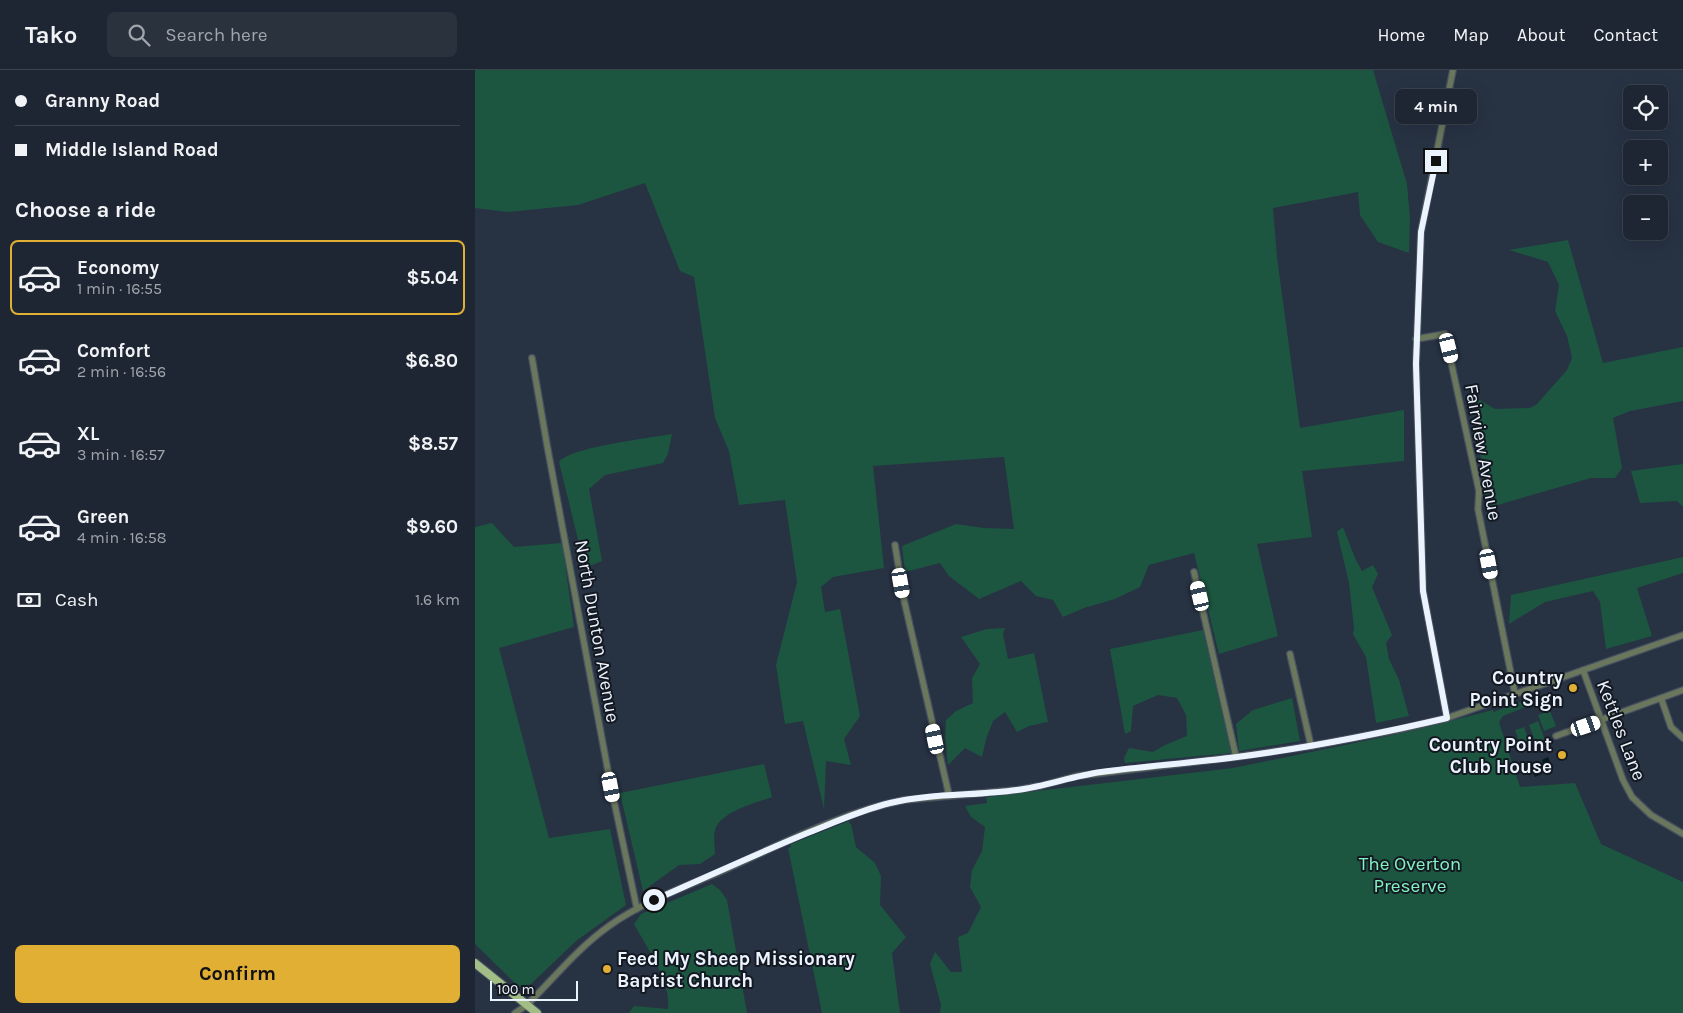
<!DOCTYPE html>
<meta charset="utf-8">
<style>
:root{--surface:#1d2632;--page:#2a323e;--text:#f1f3f6;--muted:#a0a5ac;--line:#3b434d;--accent:#e1af34}
body{margin:0;font-family:Karla,sans-serif;background:var(--page);color:var(--text);height:100vh;display:flex;flex-direction:column;font-size:19px;white-space:nowrap}
*{box-sizing:border-box;margin:0}
p{font-size:16px;color:var(--muted)}
.icon{flex:none;width:28px;height:28px;fill:none;stroke:currentColor;stroke-width:2;stroke-linecap:round;stroke-linejoin:round}
.map{position:relative;flex:1;overflow:hidden}
.drawer{display:flex;flex-direction:column;background:var(--surface);width:475px}
.drawer>*{flex:none}
.hud{display:grid;align-content:center;height:110px;padding:0 15px;background:var(--surface)}
.fabs{position:absolute;left:1148px;top:15px;display:grid;gap:10px}
.fabs a{display:grid;place-items:center;width:45px;height:45px;border-radius:8px;background:var(--surface);box-shadow:0 5px 20px #0002,0 0 0 1px var(--line);font-size:25px}
.scale{position:absolute;left:15px;bottom:12px;width:88px;box-sizing:border-box;padding-left:5px;border:2px solid #ebf3fe;border-top:0;font-size:14px;line-height:18px;white-space:nowrap;color:#ebf3fe;-webkit-text-stroke:4px #141921;paint-order:stroke}
.end{position:absolute;width:22px;height:22px;margin:-11px;border:6px solid #ebf3fe;background:#111;box-shadow:0 0 0 2px #111}
.from{border-radius:50%}
.bubble{position:absolute;height:35px;border-radius:8px;background:var(--surface);box-shadow:0 5px 20px #0002,0 0 0 1px var(--line);font-size:16px;font-weight:700;line-height:35px;text-align:center}
.car{position:absolute;width:15px;height:30px;margin:-15px -8px;border-radius:6px;box-shadow:0 0 4px 1px #0007;background:linear-gradient(#fff 24%,#345 0 40%,#fff 0 76%,#345 0 86%,#fff 0)}
.hud b{display:flex;align-items:center;gap:18px;height:48px;font-size:19px}
.hud b+b{border-top:1px solid var(--line)}
.hud i{width:12px;height:12px;background:var(--text)}
ul{padding:0;list-style:none}
li{display:flex;align-items:center;gap:15px;height:75px;margin:0 10px 8px;padding:0 5px;border:2px solid transparent;border-radius:8px}
li div{flex:1}
li b{display:block;font-size:19px}
li em{font-style:normal;font-weight:700}
li.selected{border-color:var(--accent)}
li>.icon{width:45px;height:45px;stroke-width:1.5}
h2{padding:0 15px;font-size:22px;line-height:60px}
.pay{display:flex;align-items:center;gap:12px;height:55px;padding:0 15px;font-size:19px}
.pay p{margin-inline-start:auto}
.button{display:flex;gap:10px;margin-top:auto;padding:10px 15px}
.button a{flex:1;height:58px;border-radius:8px;background:var(--accent);color:#111;font-size:20px;font-weight:700;line-height:58px;text-align:center}
header{display:flex;align-items:center;gap:30px;box-sizing:border-box;height:70px;padding:0 25px;background:var(--surface);border-bottom:1px solid var(--line)}
header strong{font-size:24px}
nav{display:flex;gap:28px;margin-inline-start:auto;font-size:18px}
.search{width:350px;height:45px;background:var(--page);display:flex;align-items:center;gap:12px;box-sizing:border-box;padding:0 18px;border-radius:8px;color:var(--muted);font-size:19px}
main{display:flex;flex:1;min-height:0}
.map>svg:first-child{display:block}
.green{fill:#1c5640}
.water{fill:#001e1f}
.lines{fill:none;stroke-linecap:round;stroke-linejoin:round}
.minor-casing{stroke:#465161;stroke-width:8}
.major-casing{stroke:#465161;stroke-width:10}
.minor{stroke:#6b775d;stroke-width:5.5}
.major{stroke:#a3bd86;stroke-width:8}
.route{stroke:#ebf3fe;stroke-width:6}
.poi-dot{fill:#e1af34;stroke:#141921;stroke-width:2}
.labels{text-anchor:middle;stroke-width:4;stroke-linejoin:round;paint-order:stroke}
.street-label{font-size:19px;fill:#ebf3fe;stroke:#141921}
.poi-label{font-size:19px;font-weight:bold;fill:#ebf3fe;stroke:#141921;text-anchor:end}
.park-label{font-size:19px;fill:#83f3c3;stroke:#141921}
</style>
<header>
<strong>Tako</strong>
<div class="search"><svg class="icon" aria-label="search" viewBox="0 0 24 24"><circle cx="10" cy="10" r="6"/><path d="M15 15l6 6"/></svg>Search here</div>
<nav><a>Home</a><a>Map</a><a>About</a><a>Contact</a></nav>
</header>
<main>
<section class="drawer">
<div class="hud">
<b><i class="from"></i>Granny Road</b>
<b><i></i>Middle Island Road</b>
</div>
<h2>Choose a ride</h2>
<ul>
<li class="selected"><svg class="icon" aria-label="car" viewBox="0 0 24 24"><path d="M5 17H2v-5l4-1 3-4h7l3 4 3 1v5h-3M9 17h6M6 11h13"/><circle cx="7" cy="17" r="2"/><circle cx="17" cy="17" r="2"/></svg><div><b>Economy</b><p>1 min · 16:55</p></div><em>$5.04</em></li>
<li><svg class="icon" aria-label="car" viewBox="0 0 24 24"><path d="M5 17H2v-5l4-1 3-4h7l3 4 3 1v5h-3M9 17h6M6 11h13"/><circle cx="7" cy="17" r="2"/><circle cx="17" cy="17" r="2"/></svg><div><b>Comfort</b><p>2 min · 16:56</p></div><em>$6.80</em></li>
<li><svg class="icon" aria-label="car" viewBox="0 0 24 24"><path d="M5 17H2v-5l4-1 3-4h7l3 4 3 1v5h-3M9 17h6M6 11h13"/><circle cx="7" cy="17" r="2"/><circle cx="17" cy="17" r="2"/></svg><div><b>XL</b><p>3 min · 16:57</p></div><em>$8.57</em></li>
<li><svg class="icon" aria-label="car" viewBox="0 0 24 24"><path d="M5 17H2v-5l4-1 3-4h7l3 4 3 1v5h-3M9 17h6M6 11h13"/><circle cx="7" cy="17" r="2"/><circle cx="17" cy="17" r="2"/></svg><div><b>Green</b><p>4 min · 16:58</p></div><em>$9.60</em></li>
</ul>
<div class="pay"><svg class="icon" aria-label="cash" viewBox="0 0 24 24"><path d="M3 7h18v10H3z"/><circle cx="12" cy="12" r="2"/></svg>Cash<p>1.6 km</p></div>
<div class="button"><a>Confirm</a></div>
</section>
<div class="map">
<svg width="1208" height="943" viewBox="0 0 1208 943">
<rect width="100%" height="100%" fill="#273243"/>
<g class="green">
<polygon points="0,0 898,0 932,114 935,148 934,183 903,172 885,145 883,122 798,138 802,187 825,358 929,340 929,391 827,401 837,467 782,474 803,566 744,584 719,483 674,495 665,517 640,529 609,538 588,547 578,530 561,526 546,511 504,529 474,506 465,493 430,502 427,476 481,454 509,458 539,459 529,387 398,396 409,498 358,507 346,517 350,542 365,539 385,646 369,669 376,695 351,691 349,739 328,651 310,654 301,595 322,512 310,430 264,435 254,381 240,348 219,207 205,201 170,113 103,135 33,142 0,138"/>
<polygon points="1093,170 1128,293 1208,277 1208,331 1155,341 1138,348 1147,398 1140,408 1116,408 1012,438 998,326 1020,339 1055,338 1061,335 1092,300 1097,288 1092,266 1080,241 1084,215 1073,192 1034,180"/>
<path d="M197,364L193,384L188,393L130,405L114,419L127,491L110,498L84,392C95,377 175,368 197,364Z"/>
<polygon points="1208,394 1208,437 1202,431 1165,433 1156,401"/>
<polygon points="17,453 39,477 87,473 99,557 24,578 74,768 135,759 151,835 101,871 56,914 44,917 0,874 0,457"/>
<polygon points="868,457 880,488 887,501 898,495 903,504 897,517 917,565 911,573 914,589 924,610 934,646 901,653 891,587 878,564 879,558 874,513 862,462"/>
<polygon points="1208,487 1208,503 1162,518 1177,566 1131,579 1125,532 1118,521 1070,532 1034,554 1036,525"/>
<polygon points="530,558 528,564 533,589 559,583 573,652 554,656 542,662 530,642 518,651 511,669 507,687 490,678 473,695 470,668 471,650 481,641 498,633 497,608 505,594 486,567 512,559"/>
<polygon points="728,560 756,683 650,693 649,688 654,678 678,682 690,675 712,666 711,645 702,628 683,625 658,636 656,661 650,664 635,579"/>
<polygon points="1075,627 1028,646 1024,652 1045,717 1100,713 1126,774 1208,812 1208,943 465,943 466,935 455,894 460,882 476,902 487,902 483,867 493,863 506,837 495,817 497,800 507,781 510,757 496,747 490,736 512,733 511,727 758,698 928,663 1018,640 1019,642 1041,633"/>
<polygon points="817,628 825,671 764,681 761,654 778,640"/>
<polygon points="1075,641 1081,656 1069,661 1063,645"/>
<polygon points="1063,651 1070,670 1061,674 1054,655"/>
<polygon points="1049,657 1056,676 1047,679 1040,660"/>
<path d="M289,694L297,727C281,733 246,741 240,760C238,767 240,776 240,784L225,794L204,795L168,821L145,723Z"/>
<polygon points="374,751 375,754 376,754 381,777 400,793 406,806 405,835 431,867 417,883 425,943 347,943 313,778 316,777 316,774"/>
<path d="M237,814L245,820L252,830L272,943H154L159,936L193,939C197,913 171,876 159,854L166,844Z"/>
</g>
<g class="water">
<polygon points="1073,687 1078,700 1071,703 1067,690"/>
<polygon points="1062,691 1067,704 1060,707 1055,694"/>
</g>
<g class="lines">
<defs>
<g id="minor">
<polyline points="941,269 970,264 1004,421 1003,439 1040,624"/>
<polyline points="57,288 72,375 136,717 162,839"/>
<polyline points="420,475 429,530 474,725"/>
<polyline points="719,502 761,687"/>
<polyline points="815,584 836,676"/>
<polyline points="1108,600 1148,710 1157,727 1176,745 1208,764"/>
<polyline points="1186,628 1196,657 1208,668"/>
<polyline points="972,648 948,521 941,294 946,162 978,0"/>
<polyline points="1081,666 1208,620"/>
<path d="M40,943L52,935C79,908 103,878 134,856C169,831 210,817 249,800C307,774 367,742 429,730L541,720L565,716L602,706L761,687L836,676L926,659L972,648L1208,565"/>
</g>
<polyline id="major" points="0,893 62,943"/>
</defs>
<use href="#minor" class="minor-casing"/>
<use href="#major" class="major-casing"/>
<use href="#minor" class="minor"/>
<use href="#major" class="major"/>
</g>
<g class="lines">
<path class="route" d="M179,830C229,808 279,785 330,764C358,753 386,740 415,733C456,723 500,726 542,720C571,716 598,706 626,702C671,696 717,693 762,687C832,678 903,664 972,648L948,521L941,294L946,162L961,91"/>
</g>
<g class="poi-dot">
<circle cx="1098" cy="618" r="5"/>
<circle cx="1087" cy="685" r="5"/>
<circle cx="132" cy="899" r="5"/>
</g>
<g class="labels">
<g class="street-label">
<text transform="translate(1009 382) rotate(80)" y="7">Fairview Avenue</text>
<text transform="translate(123 561) rotate(80)" y="7">North Dunton Avenue</text>
<text transform="translate(1147 660) rotate(69)" y="7">Kettles Lane</text>
</g>
<g class="poi-label">
<text x="1088" y="614">Country<tspan x="1088" dy="22">Point Sign</tspan></text>
<text x="1077" y="681">Country Point<tspan x="1077" dy="22">Club House</tspan></text>
<text x="142" y="895" text-anchor="start">Feed My Sheep Missionary<tspan x="142" dy="22">Baptist Church</tspan></text>
</g>
<g class="park-label">
<text x="935" y="800">The Overton<tspan x="935" dy="22">Preserve</tspan></text>
</g>
</g>
</svg>
<div class="fabs">
<a><svg class="icon" aria-label="locate" viewBox="0 0 24 24"><circle cx="12" cy="12" r="6"/><path d="M12 2v4M12 18v4M2 12h4M18 12h4"/></svg></a>
<a>+</a>
<a>−</a>
</div>
<div class="scale">100 m</div>
<i class="end from" style="left:179px;top:830px"></i>
<i class="end" style="left:961px;top:91px"></i>
<div class="bubble" style="left:920px;top:19px;width:82px">4 min</div>
<i class="car" style="left:974px;top:278px;rotate:166deg"></i>
<i class="car" style="left:1014px;top:494px;rotate:169deg"></i>
<i class="car" style="left:426px;top:513px;rotate:170deg"></i>
<i class="car" style="left:725px;top:526px;rotate:347deg"></i>
<i class="car" style="left:1111px;top:656px;rotate:71deg"></i>
<i class="car" style="left:460px;top:669px;rotate:348deg"></i>
<i class="car" style="left:136px;top:717px;rotate:169deg"></i>
</div>
</main>
